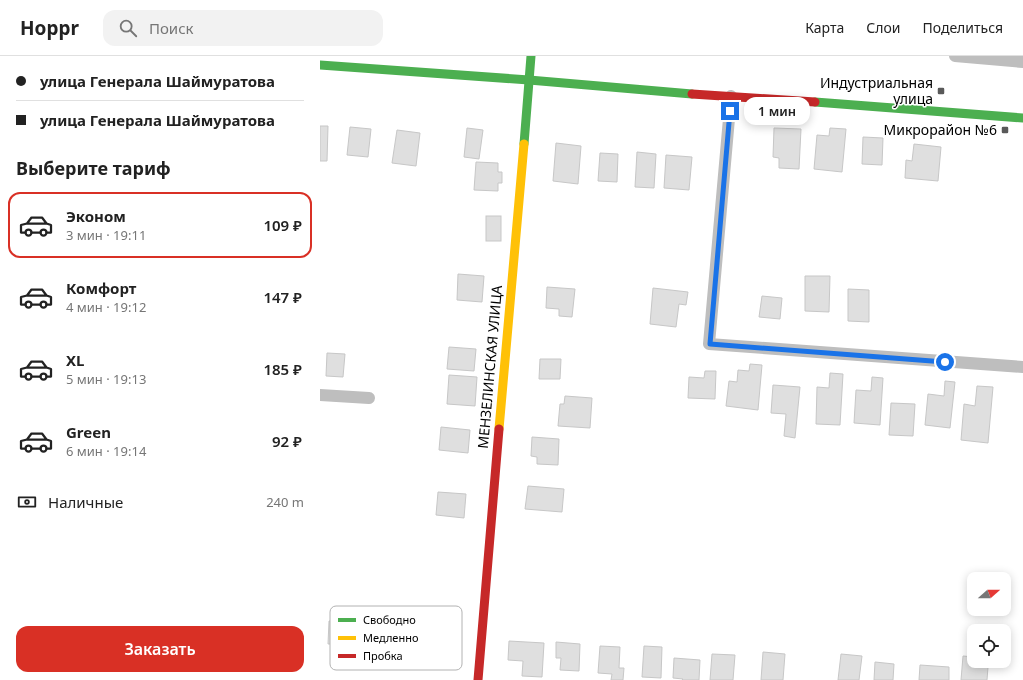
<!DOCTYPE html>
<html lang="ru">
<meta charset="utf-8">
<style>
:root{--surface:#fff;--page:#f2f2f2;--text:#222;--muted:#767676;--line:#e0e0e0;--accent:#d93025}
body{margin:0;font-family:"Noto Sans",sans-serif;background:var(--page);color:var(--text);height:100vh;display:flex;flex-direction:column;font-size:15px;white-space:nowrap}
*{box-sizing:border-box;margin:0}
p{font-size:13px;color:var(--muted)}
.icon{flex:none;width:22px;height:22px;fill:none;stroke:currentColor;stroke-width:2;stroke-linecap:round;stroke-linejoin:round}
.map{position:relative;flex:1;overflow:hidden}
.panel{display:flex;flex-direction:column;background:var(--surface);width:320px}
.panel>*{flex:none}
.banner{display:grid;align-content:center;height:88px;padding:0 16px;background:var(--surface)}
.needle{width:26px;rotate:69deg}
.buttons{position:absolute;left:647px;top:516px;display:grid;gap:8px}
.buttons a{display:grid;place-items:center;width:44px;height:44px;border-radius:8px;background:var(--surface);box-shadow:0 2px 10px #0003;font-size:20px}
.end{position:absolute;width:18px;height:18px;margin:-9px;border:5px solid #1a73e8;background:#fff;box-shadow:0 0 0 2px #fff}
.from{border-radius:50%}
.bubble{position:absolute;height:28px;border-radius:12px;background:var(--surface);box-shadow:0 2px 10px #0003;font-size:13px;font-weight:600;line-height:28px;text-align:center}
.banner b{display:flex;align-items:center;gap:14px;height:38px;font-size:15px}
.banner b+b{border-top:1px solid var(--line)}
.banner i{width:10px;height:10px;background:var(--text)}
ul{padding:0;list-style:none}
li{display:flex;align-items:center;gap:12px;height:66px;margin:0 8px 6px;padding:0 8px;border:2px solid transparent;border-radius:12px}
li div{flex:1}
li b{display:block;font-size:15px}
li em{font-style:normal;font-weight:600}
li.active{border-color:var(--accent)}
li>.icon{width:36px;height:36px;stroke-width:1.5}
h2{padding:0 16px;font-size:18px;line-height:48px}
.pay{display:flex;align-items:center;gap:10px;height:44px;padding:0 16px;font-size:15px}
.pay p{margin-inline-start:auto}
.primary-button{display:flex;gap:8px;margin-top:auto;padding:8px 16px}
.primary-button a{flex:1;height:46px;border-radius:12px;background:var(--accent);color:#fff;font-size:16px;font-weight:600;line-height:46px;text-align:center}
header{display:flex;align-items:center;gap:24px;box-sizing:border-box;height:56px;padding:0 20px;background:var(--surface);border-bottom:1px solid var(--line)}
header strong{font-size:19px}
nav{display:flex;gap:22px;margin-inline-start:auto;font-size:14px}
.search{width:280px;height:36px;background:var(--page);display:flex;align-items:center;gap:10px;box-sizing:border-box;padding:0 14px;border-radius:12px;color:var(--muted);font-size:15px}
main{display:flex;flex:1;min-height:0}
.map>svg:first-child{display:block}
.building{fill:#dfdfdf;stroke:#c7c7c7}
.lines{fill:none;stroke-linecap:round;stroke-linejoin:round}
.street{stroke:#bebebe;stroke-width:12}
.fast{stroke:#4caf50;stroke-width:9}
.slow{stroke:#ffc107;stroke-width:9}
.jam{stroke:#c62828;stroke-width:9}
.route{stroke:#1a73e8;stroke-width:5}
.poi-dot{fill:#595959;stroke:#fff;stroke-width:1.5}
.labels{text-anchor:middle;stroke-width:3;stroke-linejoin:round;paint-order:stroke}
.poi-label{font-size:14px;fill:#000;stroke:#fff;text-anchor:end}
.street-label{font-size:14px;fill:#000;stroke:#fff}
.key{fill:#fff;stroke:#b2b2b2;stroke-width:1}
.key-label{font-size:11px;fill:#000}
</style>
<header>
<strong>Hoppr</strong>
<div class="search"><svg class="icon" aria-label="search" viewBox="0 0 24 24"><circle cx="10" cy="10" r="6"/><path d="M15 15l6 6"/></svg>Поиск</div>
<nav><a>Карта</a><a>Слои</a><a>Поделиться</a></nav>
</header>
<main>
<section class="panel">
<div class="banner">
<b><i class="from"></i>улица Генерала Шаймуратова</b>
<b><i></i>улица Генерала Шаймуратова</b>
</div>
<h2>Выберите тариф</h2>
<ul>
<li class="active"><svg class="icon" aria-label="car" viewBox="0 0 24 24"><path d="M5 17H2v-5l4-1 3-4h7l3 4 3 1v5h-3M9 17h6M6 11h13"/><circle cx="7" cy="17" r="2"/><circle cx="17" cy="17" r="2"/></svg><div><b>Эконом</b><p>3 мин · 19:11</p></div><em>109 ₽</em></li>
<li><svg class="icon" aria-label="car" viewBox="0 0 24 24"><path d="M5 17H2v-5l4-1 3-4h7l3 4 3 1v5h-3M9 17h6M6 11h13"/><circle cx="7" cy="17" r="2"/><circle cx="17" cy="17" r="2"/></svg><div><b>Комфорт</b><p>4 мин · 19:12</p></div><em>147 ₽</em></li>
<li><svg class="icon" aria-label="car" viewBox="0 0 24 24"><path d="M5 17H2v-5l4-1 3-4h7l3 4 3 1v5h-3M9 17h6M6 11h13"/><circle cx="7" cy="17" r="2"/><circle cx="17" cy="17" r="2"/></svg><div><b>XL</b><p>5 мин · 19:13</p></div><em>185 ₽</em></li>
<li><svg class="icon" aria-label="car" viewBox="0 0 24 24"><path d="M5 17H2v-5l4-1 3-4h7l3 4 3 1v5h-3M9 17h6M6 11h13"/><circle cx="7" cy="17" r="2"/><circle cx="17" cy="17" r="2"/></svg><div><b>Green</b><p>6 мин · 19:14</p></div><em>92 ₽</em></li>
</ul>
<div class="pay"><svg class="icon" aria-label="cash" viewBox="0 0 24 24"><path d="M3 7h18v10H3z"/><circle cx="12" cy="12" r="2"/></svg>Наличные<p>240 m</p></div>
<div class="primary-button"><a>Заказать</a></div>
</section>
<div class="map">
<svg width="703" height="624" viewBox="0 0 703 624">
<rect width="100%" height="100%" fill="#fff"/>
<g class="building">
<polygon points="0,70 8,70 7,105 0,105"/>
<polygon points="30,71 51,73 48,101 27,99"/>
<polygon points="147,72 163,74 159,103 144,101"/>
<polygon points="454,72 481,73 479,113 459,112 459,102 453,101"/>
<polygon points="510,72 526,73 522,116 494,113 497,79 509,80"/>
<polygon points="77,74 100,77 96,110 72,107"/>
<polygon points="543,81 563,82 562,109 542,108"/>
<polygon points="236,87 261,90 258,128 233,125"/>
<polygon points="594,88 621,91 618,125 585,122 586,104 592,105"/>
<polygon points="317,96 336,98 334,132 315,131"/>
<polygon points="280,97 298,98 297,126 278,125"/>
<polygon points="346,99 372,101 369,134 344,132"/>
<polygon points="156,106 178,107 178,116 182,116 182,127 178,127 178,135 154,134"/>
<rect x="166" y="160" width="15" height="25"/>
<polygon points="138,218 164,220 162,246 137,244"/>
<polygon points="485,220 510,220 509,256 485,255"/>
<polygon points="227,231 255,233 252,261 239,260 239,253 226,252"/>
<polygon points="333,232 368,236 366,249 359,248 356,271 330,268"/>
<polygon points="528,233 549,234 549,266 528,265"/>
<polygon points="442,240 462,242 460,263 439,261"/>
<polygon points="129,291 156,293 154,315 127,313"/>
<polygon points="7,297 25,298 23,321 6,320"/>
<polygon points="220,303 241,303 240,323 219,323"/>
<polygon points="430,308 442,309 438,354 406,350 409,325 417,326 418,314 429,315"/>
<polygon points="385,315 396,315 395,343 368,342 369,321 384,322"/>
<polygon points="510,317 523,318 520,369 496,368 497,331 509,332"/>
<polygon points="129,319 157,321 155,350 127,348"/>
<polygon points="552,321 563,322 560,369 534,367 536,334 551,335"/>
<polygon points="625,325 635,326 630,372 605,369 608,338 624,340"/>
<polygon points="453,329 480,331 475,382 464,380 466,358 451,357"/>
<polygon points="657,330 673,331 668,387 641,384 644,348 655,350"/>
<polygon points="245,340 272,342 270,372 238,370 240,348 244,348"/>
<polygon points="571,347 595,348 593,380 569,379"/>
<polygon points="121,371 150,374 148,397 119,394"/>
<polygon points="212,381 239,383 238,409 217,408 217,401 211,400"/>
<polygon points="208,430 244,433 242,456 205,453"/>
<polygon points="118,436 146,438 144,462 116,459"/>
<polygon points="9,565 29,566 28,598 16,598 17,588 8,588"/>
<polygon points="189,585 224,587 222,621 202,620 203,605 188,604"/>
<polygon points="236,586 260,588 259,615 240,614 241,602 236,602"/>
<polygon points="280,590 300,591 299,612 304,612 303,624 291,624 292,618 278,617"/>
<polygon points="324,590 342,591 341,622 322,621"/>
<polygon points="443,596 465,598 463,624 441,624"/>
<polygon points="392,598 415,599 413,624 390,624"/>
<polygon points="521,598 542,600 539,624 518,624"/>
<polygon points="643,600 654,601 654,605 662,605 661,610 668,611 667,624 641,624"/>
<polygon points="354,602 380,604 379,624 362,624 363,623 353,622"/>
<polygon points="555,606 574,608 573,624 554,624"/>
<polygon points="600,609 629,611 629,624 599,624"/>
</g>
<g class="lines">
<g class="street">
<polyline points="635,0 703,6"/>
<polyline points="411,40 389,288 703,311"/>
<polyline points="0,339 49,342"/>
</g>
<g class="fast">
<polyline points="0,9 209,24 372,38"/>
<polyline points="495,46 703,62"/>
<polyline points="204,88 211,0"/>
</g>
<polyline class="slow" points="179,373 204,88"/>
<g class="jam">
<polyline points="372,38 495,46"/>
<polyline points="158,624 179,373"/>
</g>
</g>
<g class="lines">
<polyline class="route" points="410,55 390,288 625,306"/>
</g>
<g class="poi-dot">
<rect x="617" y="31" width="8" height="8" rx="2"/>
<rect x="681" y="70" width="8" height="8" rx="2"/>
</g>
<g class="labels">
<g class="poi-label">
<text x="613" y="32">Индустриальная<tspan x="613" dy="16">улица</tspan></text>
<text x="677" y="79">Микрорайон №6</text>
</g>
<g class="street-label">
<text transform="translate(170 311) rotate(-85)" y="5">МЕНЗЕЛИНСКАЯ УЛИЦА</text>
</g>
</g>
<rect x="10" y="550" width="132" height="64" rx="6" class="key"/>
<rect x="18" y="562" width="18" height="4" fill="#4caf50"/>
<rect x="18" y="580" width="18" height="4" fill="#ffc107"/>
<rect x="18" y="598" width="18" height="4" fill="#c62828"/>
<g class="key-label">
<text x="43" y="568">Свободно</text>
<text x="43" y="586">Медленно</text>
<text x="43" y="604">Пробка</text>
</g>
</svg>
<div class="buttons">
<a><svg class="needle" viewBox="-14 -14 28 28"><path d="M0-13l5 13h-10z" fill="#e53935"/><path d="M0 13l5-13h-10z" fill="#767676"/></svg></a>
<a><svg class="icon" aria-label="locate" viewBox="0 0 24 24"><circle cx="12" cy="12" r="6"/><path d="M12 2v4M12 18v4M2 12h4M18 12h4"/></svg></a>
</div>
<i class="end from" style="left:625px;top:306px"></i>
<i class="end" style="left:410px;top:55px"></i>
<div class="bubble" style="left:424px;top:41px;width:66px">1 мин</div>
</div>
</main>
